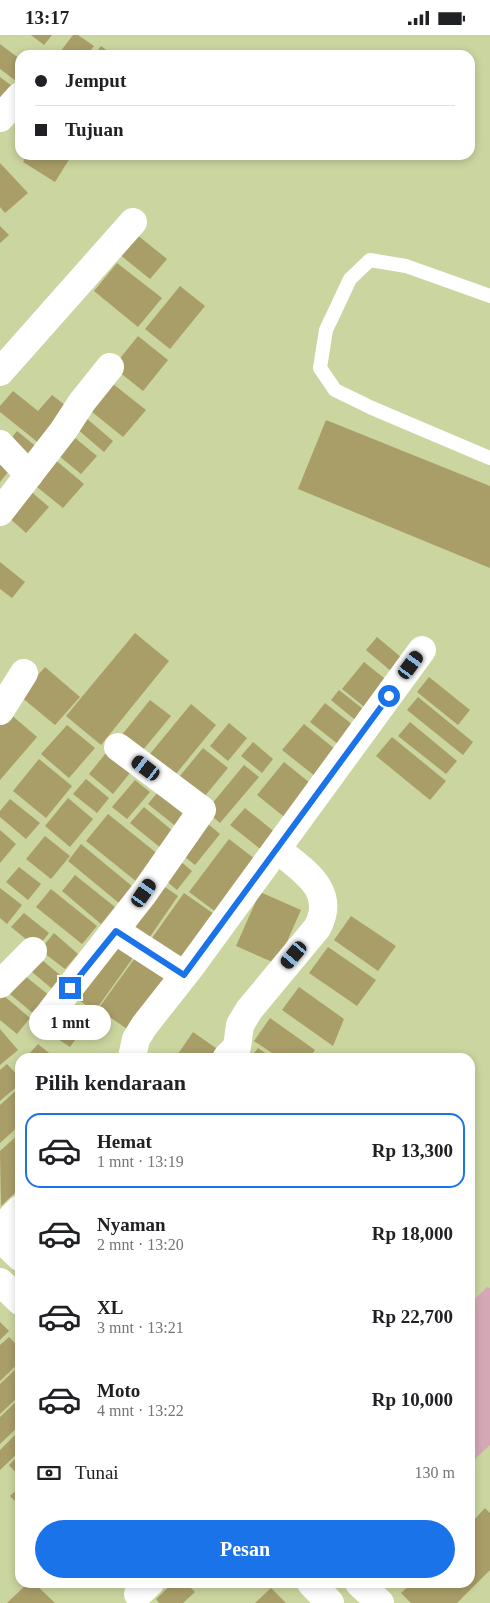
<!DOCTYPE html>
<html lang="id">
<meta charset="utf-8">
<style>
:root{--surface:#fff;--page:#f2f2f2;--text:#202124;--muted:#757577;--line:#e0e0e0;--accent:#1a73e8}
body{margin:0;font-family:"Times New Roman",serif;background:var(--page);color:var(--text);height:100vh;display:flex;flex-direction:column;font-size:19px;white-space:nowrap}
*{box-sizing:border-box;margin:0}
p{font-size:16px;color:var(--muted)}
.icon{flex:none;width:28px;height:28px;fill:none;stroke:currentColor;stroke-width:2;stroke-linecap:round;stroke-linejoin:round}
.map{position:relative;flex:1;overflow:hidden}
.details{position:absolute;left:15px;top:1018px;width:460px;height:535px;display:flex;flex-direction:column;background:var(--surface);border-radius:15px;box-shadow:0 2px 8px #0003}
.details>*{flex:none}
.hud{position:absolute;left:15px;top:15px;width:460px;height:110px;border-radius:15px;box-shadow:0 2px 8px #0003;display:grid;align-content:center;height:110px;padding:0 20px;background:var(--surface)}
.end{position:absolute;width:22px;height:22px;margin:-11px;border:6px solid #1a73e8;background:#fff;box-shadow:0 0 0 2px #fff}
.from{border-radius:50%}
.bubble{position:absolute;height:35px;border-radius:18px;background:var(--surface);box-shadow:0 2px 8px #0003;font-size:16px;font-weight:700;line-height:35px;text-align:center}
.car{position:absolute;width:15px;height:30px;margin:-15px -8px;border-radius:6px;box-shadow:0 0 4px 1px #0007;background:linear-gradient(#222 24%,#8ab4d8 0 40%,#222 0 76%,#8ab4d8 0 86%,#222 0)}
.hud b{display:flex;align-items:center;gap:18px;height:48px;font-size:19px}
.hud b+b{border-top:1px solid var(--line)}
.hud i{width:12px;height:12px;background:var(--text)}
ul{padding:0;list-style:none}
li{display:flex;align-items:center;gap:15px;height:75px;margin:0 10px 8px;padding:0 10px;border:2px solid transparent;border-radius:15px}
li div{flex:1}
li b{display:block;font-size:19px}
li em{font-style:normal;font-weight:700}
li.active{border-color:var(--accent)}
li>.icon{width:45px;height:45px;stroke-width:1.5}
h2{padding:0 20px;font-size:22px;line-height:60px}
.pay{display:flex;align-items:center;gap:12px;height:55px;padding:0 20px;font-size:19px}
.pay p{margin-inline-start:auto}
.button{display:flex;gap:10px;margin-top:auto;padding:10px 20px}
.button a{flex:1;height:58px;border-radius:30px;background:var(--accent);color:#fff;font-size:20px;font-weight:700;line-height:58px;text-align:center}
.status{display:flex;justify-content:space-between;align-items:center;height:35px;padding:0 25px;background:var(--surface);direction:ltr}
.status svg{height:14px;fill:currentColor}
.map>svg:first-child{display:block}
.green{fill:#d5a8b6}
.building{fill:#a99e68}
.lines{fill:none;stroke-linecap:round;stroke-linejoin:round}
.lane{stroke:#fff;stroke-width:14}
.street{stroke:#fff;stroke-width:28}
.secondary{stroke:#fff;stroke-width:28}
.route{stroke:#1a73e8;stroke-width:6}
</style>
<div class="status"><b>13:17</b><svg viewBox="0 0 49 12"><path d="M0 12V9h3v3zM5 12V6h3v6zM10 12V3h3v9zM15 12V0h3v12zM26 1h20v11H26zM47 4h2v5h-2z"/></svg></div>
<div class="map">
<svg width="490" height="1568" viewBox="0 0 490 1568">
<rect width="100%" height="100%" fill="#cad59f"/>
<polygon class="green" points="487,1252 490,1253 490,1410 473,1426 470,1422 470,1269"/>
<g class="building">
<polygon points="31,0 52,0 44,10"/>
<polygon points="73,0 78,0 94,11 87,20 64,20 60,17"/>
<polygon points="0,9 20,24 20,40 16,46 0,34"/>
<polygon points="101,11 113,20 94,20"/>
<polygon points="0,42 12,51 0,67"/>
<polygon points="27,120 72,120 55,147 23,127"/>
<polygon points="0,128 28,158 5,178 0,172"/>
<polygon points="0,191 9,200 0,208"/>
<polygon points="136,199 167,224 150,244 119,219"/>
<polygon points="117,228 162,263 138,292 94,256"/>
<polygon points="180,251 205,271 170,314 145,294"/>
<polygon points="138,301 168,325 143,356 113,332"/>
<polygon points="108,345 146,375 123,402 86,372"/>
<polygon points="13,356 38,376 52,360 70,374 40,409 0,377 0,371"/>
<polygon points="85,382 113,406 104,417 76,393"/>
<polygon points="326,385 490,451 490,533 298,454"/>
<polygon points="17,396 38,413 26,426 6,410"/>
<polygon points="69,398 97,421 81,439 53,416"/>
<polygon points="53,423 84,449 63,473 32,448"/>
<polygon points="0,428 9,436 0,447"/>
<polygon points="28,454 49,472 26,498 6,480"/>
<polygon points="0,527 25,547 12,563 0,554"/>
<polygon points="135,598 169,626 101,710 66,681"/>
<polygon points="377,602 402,623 392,637 366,615"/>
<polygon points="364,627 389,647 367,674 342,654"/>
<polygon points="45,632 80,662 55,690 20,661"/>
<polygon points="429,642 470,675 458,690 417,657"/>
<polygon points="339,655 368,678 359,688 331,665"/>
<polygon points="418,662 473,707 463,720 407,675"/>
<polygon points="150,665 171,681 133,727 113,711"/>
<polygon points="325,668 358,694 343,713 310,687"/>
<polygon points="191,669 216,690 162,756 136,736"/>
<polygon points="9,678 37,702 0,745 0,689"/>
<polygon points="410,687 457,726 446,739 398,701"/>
<polygon points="229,688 247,703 228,726 210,711"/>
<polygon points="304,689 341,719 320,745 282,715"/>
<polygon points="67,690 95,713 69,743 41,719"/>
<polygon points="392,702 446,746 430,765 376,721"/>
<polygon points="253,707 273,724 262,738 241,721"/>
<polygon points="203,713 228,733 190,779 165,759"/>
<polygon points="106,718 130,738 113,759 89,739"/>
<polygon points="39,724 72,751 46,783 13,756"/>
<polygon points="284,727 315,752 288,785 257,760"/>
<polygon points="244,730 259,742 220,788 206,776"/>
<polygon points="86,744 109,763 97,778 73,759"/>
<polygon points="135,745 150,757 127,784 112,772"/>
<polygon points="157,758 192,786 183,797 148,769"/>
<polygon points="68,763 93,784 70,812 45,791"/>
<polygon points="10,764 40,788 26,804 0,782 0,776"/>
<polygon points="144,772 180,802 167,818 130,788"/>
<polygon points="245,773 282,803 268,820 230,790"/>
<polygon points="108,779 159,820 137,847 86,806"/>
<polygon points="201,783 220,799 195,830 176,815"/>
<polygon points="0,795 16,809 0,828"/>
<polygon points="45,801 70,821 51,844 26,824"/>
<polygon points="229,804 259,827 220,880 189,857"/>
<polygon points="81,809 133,852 119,868 68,826"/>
<polygon points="173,820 192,836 177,855 158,839"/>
<polygon points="19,832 41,849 28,865 6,847"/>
<polygon points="75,840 115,872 101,889 62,856"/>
<polygon points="155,845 178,861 145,909 122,893"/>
<polygon points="0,853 22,870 7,889 0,883"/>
<polygon points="51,854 97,891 82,909 36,872"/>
<polygon points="260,857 301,875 277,929 236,911"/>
<polygon points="184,858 221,884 184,936 147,910"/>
<polygon points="24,878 49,898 37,913 11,892"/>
<polygon points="351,881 396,911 378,936 334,905"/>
<polygon points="54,898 78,919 65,934 40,915"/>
<polygon points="113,906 135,920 95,976 74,962"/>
<polygon points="328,912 376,945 357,971 309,938"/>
<polygon points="135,923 169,947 133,998 98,974"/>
<polygon points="42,925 66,945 56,957 32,937"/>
<polygon points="25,941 50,961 35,980 10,959"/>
<polygon points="299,952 344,984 333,1011 282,975"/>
<polygon points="3,960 30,983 17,999 0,985 0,964"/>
<polygon points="69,971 89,985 70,1012 49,998"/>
<polygon points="270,983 315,1015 310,1022 278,1022 254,1006"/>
<polygon points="0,994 18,1015 0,1030"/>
<polygon points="193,997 223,1018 220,1022 176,1022"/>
<polygon points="38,1009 54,1022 26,1022"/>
<polygon points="258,1013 271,1022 251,1022"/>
<polygon points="7,1029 20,1043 20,1049 0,1066 0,1035"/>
<polygon points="20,1052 20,1090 0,1108 0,1070"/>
<polygon points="20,1098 20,1153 1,1171 0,1116"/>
<polygon points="0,1287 9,1296 0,1305"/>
<polygon points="9,1302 20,1313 20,1327 0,1346 0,1310"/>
<polygon points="20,1330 20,1360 0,1379 0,1349"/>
<polygon points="20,1363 20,1390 0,1409 0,1382"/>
<polygon points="20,1395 20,1416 0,1435 0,1415"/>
<polygon points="20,1419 20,1442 9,1430"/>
<polygon points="20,1452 20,1471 10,1461"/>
<polygon points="485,1473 490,1478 490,1535 457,1568 411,1568 401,1558 412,1548 470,1548 470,1489"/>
<polygon points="28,1548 34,1548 55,1568 7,1568"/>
<polygon points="173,1548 186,1548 195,1557 183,1568 159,1568 156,1564"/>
<polygon points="271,1553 286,1568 255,1568"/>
</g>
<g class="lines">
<polyline class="lane" points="490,261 406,231 370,225 350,244 326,295 320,333 335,355 372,373 490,423"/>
<g class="street">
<polyline points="0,83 20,61"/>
<polyline points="0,337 133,187"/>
<polyline points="0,409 29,440"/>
<polyline points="0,477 63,396 82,367 110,332"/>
<polyline points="0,676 24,638"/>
<polyline points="116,896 184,940"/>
<polyline points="0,949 33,916"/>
<polyline points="47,982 144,858 202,775 118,712"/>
<polyline points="132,1022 136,1004 144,991 192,930 422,615"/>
<path d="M227,1022L237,1012L240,990L249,975L317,893C338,855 302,835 277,814"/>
<polyline points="0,1194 20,1174"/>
<polyline points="138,1559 150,1548"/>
</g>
<g class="secondary">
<polyline points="0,1203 20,1222"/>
<polyline points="0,1247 20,1266"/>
<polyline points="311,1548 330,1568"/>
<polyline points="359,1548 380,1568"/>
</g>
</g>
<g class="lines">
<polyline class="route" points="70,953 116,896 184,940 389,661"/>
</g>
</svg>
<i class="end from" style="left:389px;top:661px"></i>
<i class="end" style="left:70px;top:953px"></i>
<div class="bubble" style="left:29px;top:970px;width:82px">1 mnt</div>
<i class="car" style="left:411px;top:630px;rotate:36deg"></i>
<i class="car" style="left:146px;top:733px;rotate:307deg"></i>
<i class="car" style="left:144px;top:858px;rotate:35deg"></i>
<i class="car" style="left:294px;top:920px;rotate:220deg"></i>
<div class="hud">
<b><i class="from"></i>Jemput</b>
<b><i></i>Tujuan</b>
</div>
<section class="details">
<h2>Pilih kendaraan</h2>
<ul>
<li class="active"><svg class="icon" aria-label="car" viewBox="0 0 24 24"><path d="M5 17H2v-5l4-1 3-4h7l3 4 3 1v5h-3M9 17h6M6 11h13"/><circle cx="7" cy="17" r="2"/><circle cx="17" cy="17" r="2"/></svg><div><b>Hemat</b><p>1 mnt · 13:19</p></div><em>Rp 13,300</em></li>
<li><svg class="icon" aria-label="car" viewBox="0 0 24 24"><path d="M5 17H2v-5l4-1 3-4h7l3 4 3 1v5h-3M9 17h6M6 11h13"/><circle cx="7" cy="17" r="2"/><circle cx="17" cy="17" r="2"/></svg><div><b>Nyaman</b><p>2 mnt · 13:20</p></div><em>Rp 18,000</em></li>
<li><svg class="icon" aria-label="car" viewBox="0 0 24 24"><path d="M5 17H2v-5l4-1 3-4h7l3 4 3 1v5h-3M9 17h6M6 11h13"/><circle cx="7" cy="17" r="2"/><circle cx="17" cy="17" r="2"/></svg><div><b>XL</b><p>3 mnt · 13:21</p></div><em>Rp 22,700</em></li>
<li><svg class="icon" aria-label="car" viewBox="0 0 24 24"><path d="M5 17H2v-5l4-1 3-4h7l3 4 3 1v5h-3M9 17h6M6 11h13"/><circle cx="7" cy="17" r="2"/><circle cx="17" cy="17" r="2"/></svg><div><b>Moto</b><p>4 mnt · 13:22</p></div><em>Rp 10,000</em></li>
</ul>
<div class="pay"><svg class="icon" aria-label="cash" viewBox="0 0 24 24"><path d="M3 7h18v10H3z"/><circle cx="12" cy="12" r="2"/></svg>Tunai<p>130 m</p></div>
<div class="button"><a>Pesan</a></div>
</section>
</div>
